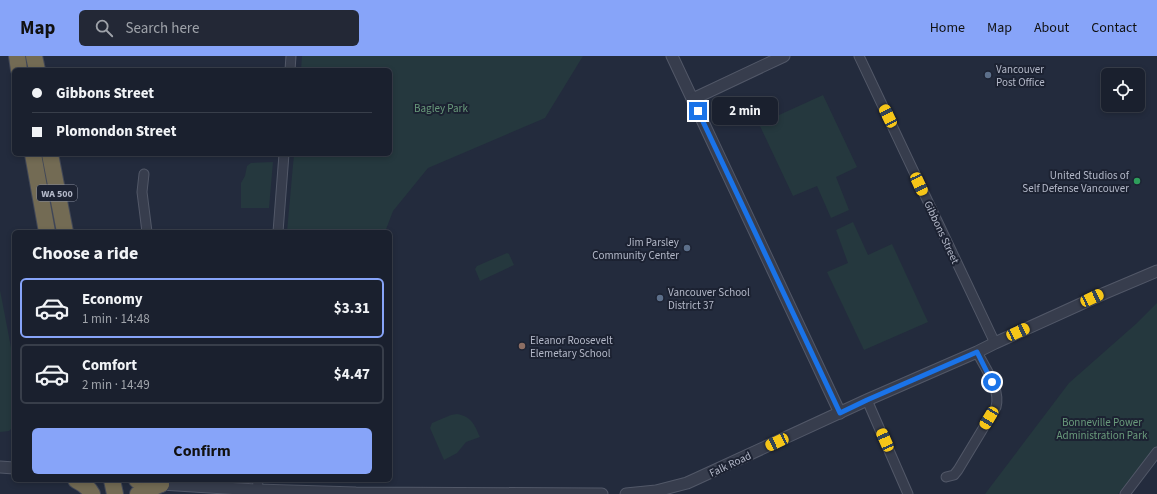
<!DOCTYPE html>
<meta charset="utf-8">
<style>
:root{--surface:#1a202e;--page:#232836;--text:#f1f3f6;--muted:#9fa3aa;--line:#383e4a;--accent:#87a4f9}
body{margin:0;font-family:"Source Sans 3",sans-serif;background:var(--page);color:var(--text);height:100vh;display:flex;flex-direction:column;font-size:15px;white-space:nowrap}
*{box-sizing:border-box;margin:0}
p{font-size:13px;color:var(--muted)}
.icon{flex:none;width:22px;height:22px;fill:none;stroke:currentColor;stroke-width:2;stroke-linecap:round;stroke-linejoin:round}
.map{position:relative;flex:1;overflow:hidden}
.drawer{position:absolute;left:12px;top:174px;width:380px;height:252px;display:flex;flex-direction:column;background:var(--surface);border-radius:6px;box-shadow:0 2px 6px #0003,0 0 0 1px var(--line)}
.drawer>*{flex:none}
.hud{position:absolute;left:12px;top:12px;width:380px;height:88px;border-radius:6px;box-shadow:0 2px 6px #0003,0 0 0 1px var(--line);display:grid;align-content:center;height:88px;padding:0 20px;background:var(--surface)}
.tools{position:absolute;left:1101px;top:12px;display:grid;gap:8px}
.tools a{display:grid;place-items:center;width:44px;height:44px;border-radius:6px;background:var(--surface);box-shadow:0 2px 6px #0003,0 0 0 1px var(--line);font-size:20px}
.end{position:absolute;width:18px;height:18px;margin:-9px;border:5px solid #1a73e8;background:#fff;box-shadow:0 0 0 2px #fff}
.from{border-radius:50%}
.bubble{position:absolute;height:28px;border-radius:6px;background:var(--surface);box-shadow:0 2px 6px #0003,0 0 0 1px var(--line);font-size:13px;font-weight:700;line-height:28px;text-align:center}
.car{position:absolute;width:12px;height:24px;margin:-12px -6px;border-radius:5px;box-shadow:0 0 3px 1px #0007;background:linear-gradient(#f5c518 24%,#345 0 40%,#f5c518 0 76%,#345 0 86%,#f5c518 0)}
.hud b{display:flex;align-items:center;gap:14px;height:38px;font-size:15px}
.hud b+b{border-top:1px solid var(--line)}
.hud i{width:10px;height:10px;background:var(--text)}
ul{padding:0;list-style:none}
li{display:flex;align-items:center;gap:12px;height:60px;margin:0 8px 6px;padding:0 12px;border:2px solid var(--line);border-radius:6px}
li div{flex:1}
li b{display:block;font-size:15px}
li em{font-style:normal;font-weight:700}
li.active{border-color:var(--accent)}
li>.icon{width:36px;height:36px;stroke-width:1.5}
h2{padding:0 20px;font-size:18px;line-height:48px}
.button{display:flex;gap:8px;margin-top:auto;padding:8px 20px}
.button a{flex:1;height:46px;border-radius:6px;background:var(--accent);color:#111;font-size:16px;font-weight:700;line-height:46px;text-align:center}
header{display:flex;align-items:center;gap:24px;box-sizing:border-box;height:56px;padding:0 20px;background:var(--accent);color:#111}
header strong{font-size:19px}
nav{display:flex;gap:22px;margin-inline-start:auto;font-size:14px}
.search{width:280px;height:36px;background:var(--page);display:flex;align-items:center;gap:10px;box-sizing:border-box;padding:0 14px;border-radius:6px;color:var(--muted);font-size:15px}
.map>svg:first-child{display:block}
.green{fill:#25383e}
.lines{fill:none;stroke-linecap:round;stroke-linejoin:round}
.minor-casing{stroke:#525868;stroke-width:11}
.tertiary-casing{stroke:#525868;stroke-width:13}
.motorway-casing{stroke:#424858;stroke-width:18}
.minor{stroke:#373d4d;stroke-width:9}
.tertiary{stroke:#373d4d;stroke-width:11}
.motorway{stroke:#736b54;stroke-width:16}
.route{stroke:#1a73e8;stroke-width:5}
.service-dot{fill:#5c6f8a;stroke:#1c2232;stroke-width:1.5}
.leisure-dot{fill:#2e9e5b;stroke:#1c2232;stroke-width:1.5}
.education-dot{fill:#8d6e63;stroke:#1c2232;stroke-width:1.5}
.labels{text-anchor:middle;stroke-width:4;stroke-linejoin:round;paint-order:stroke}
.shield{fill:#1c2232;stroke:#868b9b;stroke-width:1}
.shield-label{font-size:10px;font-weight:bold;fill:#b3b8c8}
.poi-label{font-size:11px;fill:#b3b8c8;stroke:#1c2232;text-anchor:start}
.park-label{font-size:11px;fill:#699a7b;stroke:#1c2232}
.street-label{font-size:11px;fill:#b3b8c8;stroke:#1c2232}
</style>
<header>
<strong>Map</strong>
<div class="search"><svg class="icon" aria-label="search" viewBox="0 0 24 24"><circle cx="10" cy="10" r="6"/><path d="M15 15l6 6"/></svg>Search here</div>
<nav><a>Home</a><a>Map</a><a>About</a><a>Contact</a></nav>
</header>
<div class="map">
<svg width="1157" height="438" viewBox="0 0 1157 438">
<rect width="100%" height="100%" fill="#232b3d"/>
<g class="green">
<polygon points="302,0 583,0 545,62 428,112 393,155 385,176 287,176 294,98 390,98 390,14 301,14"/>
<polygon points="823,39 857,111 836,121 849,154 831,162 817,130 793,140 759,68"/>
<polygon points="273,106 269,152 241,152 241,127 245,120 247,110 251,107"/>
<polygon points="853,166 868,199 892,188 928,266 864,294 827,216 848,207 836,174"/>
<polygon points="507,197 509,198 514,209 480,225 475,213 477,210"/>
<polygon points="0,234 14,307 14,370 9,375 0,376"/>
<polygon points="1157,247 1157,396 1135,417 1118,438 985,438 1069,327 1137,267"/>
<path d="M457,358C472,361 474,368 480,381L466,386L457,397L444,404L430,372L432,367L451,359Z"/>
</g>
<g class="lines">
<defs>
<g id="minor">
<polyline points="859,0 995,287"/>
<polyline points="290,14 291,0"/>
<polyline points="144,118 142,136 147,176"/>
<polyline points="278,176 284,98"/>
<polyline points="867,344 908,438"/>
<path d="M946,421L954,419L958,414L996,351C1001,333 985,312 977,296"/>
<polyline points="257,438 258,424"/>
<polyline points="1125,438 1157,396"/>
</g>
<g id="tertiary">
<polyline points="672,0 840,357"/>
<polyline points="693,43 784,0"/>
<polyline points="0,411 14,412"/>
<polyline points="161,428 257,434 356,437 602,438"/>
<polyline points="626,438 656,435 687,427 698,422 867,344 977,296 995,287 1105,237 1157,215"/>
</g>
<g id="motorway">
<polyline points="17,0 19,14"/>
<polyline points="34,0 37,14"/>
<polyline points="33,98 47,176"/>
<polyline points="50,98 65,176"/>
<path d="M76,424C82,427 89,432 92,438"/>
<polyline points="112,424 115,438"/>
<polyline points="137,424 161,428"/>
<polyline points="138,438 161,428"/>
</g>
</defs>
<use href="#minor" class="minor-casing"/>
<use href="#tertiary" class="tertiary-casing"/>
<use href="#motorway" class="motorway-casing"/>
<use href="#minor" class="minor"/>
<use href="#tertiary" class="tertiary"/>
<use href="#motorway" class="motorway"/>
</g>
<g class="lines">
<polyline class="route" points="698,55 840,357 867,344 977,296 992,326"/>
</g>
<g class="service-dot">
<circle cx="988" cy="19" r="4"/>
<circle cx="687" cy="192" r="4"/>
<circle cx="660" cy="242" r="4"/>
</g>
<circle class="leisure-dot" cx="1137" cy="125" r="4"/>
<circle class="education-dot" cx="522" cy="290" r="4"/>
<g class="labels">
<rect class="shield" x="37" y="129" width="40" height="16" rx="3"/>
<g class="shield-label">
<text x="57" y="141">WA 500</text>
</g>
<g class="poi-label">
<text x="996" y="17">Vancouver<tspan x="996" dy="13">Post Office</tspan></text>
<text x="1129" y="123" text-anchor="end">United Studios of<tspan x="1129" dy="13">Self Defense Vancouver</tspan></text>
<text x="679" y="190" text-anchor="end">Jim Parsley<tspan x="679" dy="13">Community Center</tspan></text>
<text x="668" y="240">Vancouver School<tspan x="668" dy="13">District 37</tspan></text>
<text x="530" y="288">Eleanor Roosevelt<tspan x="530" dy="13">Elemetary School</tspan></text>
</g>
<g class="park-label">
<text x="441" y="56">Bagley Park</text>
<text x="1102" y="370">Bonneville Power<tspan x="1102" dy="13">Administration Park</tspan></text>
</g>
<g class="street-label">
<text transform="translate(942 176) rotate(65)" y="4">Gibbons Street</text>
<text transform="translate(730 408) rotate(-25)" y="4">Falk Road</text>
</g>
</g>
</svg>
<div class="tools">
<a><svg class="icon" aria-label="locate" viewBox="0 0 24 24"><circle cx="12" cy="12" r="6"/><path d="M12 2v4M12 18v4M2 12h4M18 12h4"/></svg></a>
</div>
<i class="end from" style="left:992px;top:326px"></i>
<i class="end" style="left:698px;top:55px"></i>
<div class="bubble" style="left:712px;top:41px;width:66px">2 min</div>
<i class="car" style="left:888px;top:60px;rotate:334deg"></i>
<i class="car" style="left:919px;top:128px;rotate:155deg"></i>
<i class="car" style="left:1092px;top:242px;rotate:65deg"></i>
<i class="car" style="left:1018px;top:276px;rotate:65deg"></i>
<i class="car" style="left:989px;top:362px;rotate:211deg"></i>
<i class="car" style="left:885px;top:384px;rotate:336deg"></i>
<i class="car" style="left:777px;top:386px;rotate:245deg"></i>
<div class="hud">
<b><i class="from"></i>Gibbons Street</b>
<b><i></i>Plomondon Street</b>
</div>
<section class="drawer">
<h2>Choose a ride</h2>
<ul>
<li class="active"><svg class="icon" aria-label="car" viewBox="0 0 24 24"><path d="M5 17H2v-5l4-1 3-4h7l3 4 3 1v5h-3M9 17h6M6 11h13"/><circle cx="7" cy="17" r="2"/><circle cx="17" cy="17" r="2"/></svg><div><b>Economy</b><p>1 min · 14:48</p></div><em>$3.31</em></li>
<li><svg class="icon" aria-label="car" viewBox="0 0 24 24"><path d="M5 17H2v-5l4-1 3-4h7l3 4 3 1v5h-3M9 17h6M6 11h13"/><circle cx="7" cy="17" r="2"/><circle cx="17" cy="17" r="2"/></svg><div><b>Comfort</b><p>2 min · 14:49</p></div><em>$4.47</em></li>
</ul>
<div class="button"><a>Confirm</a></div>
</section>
</div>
